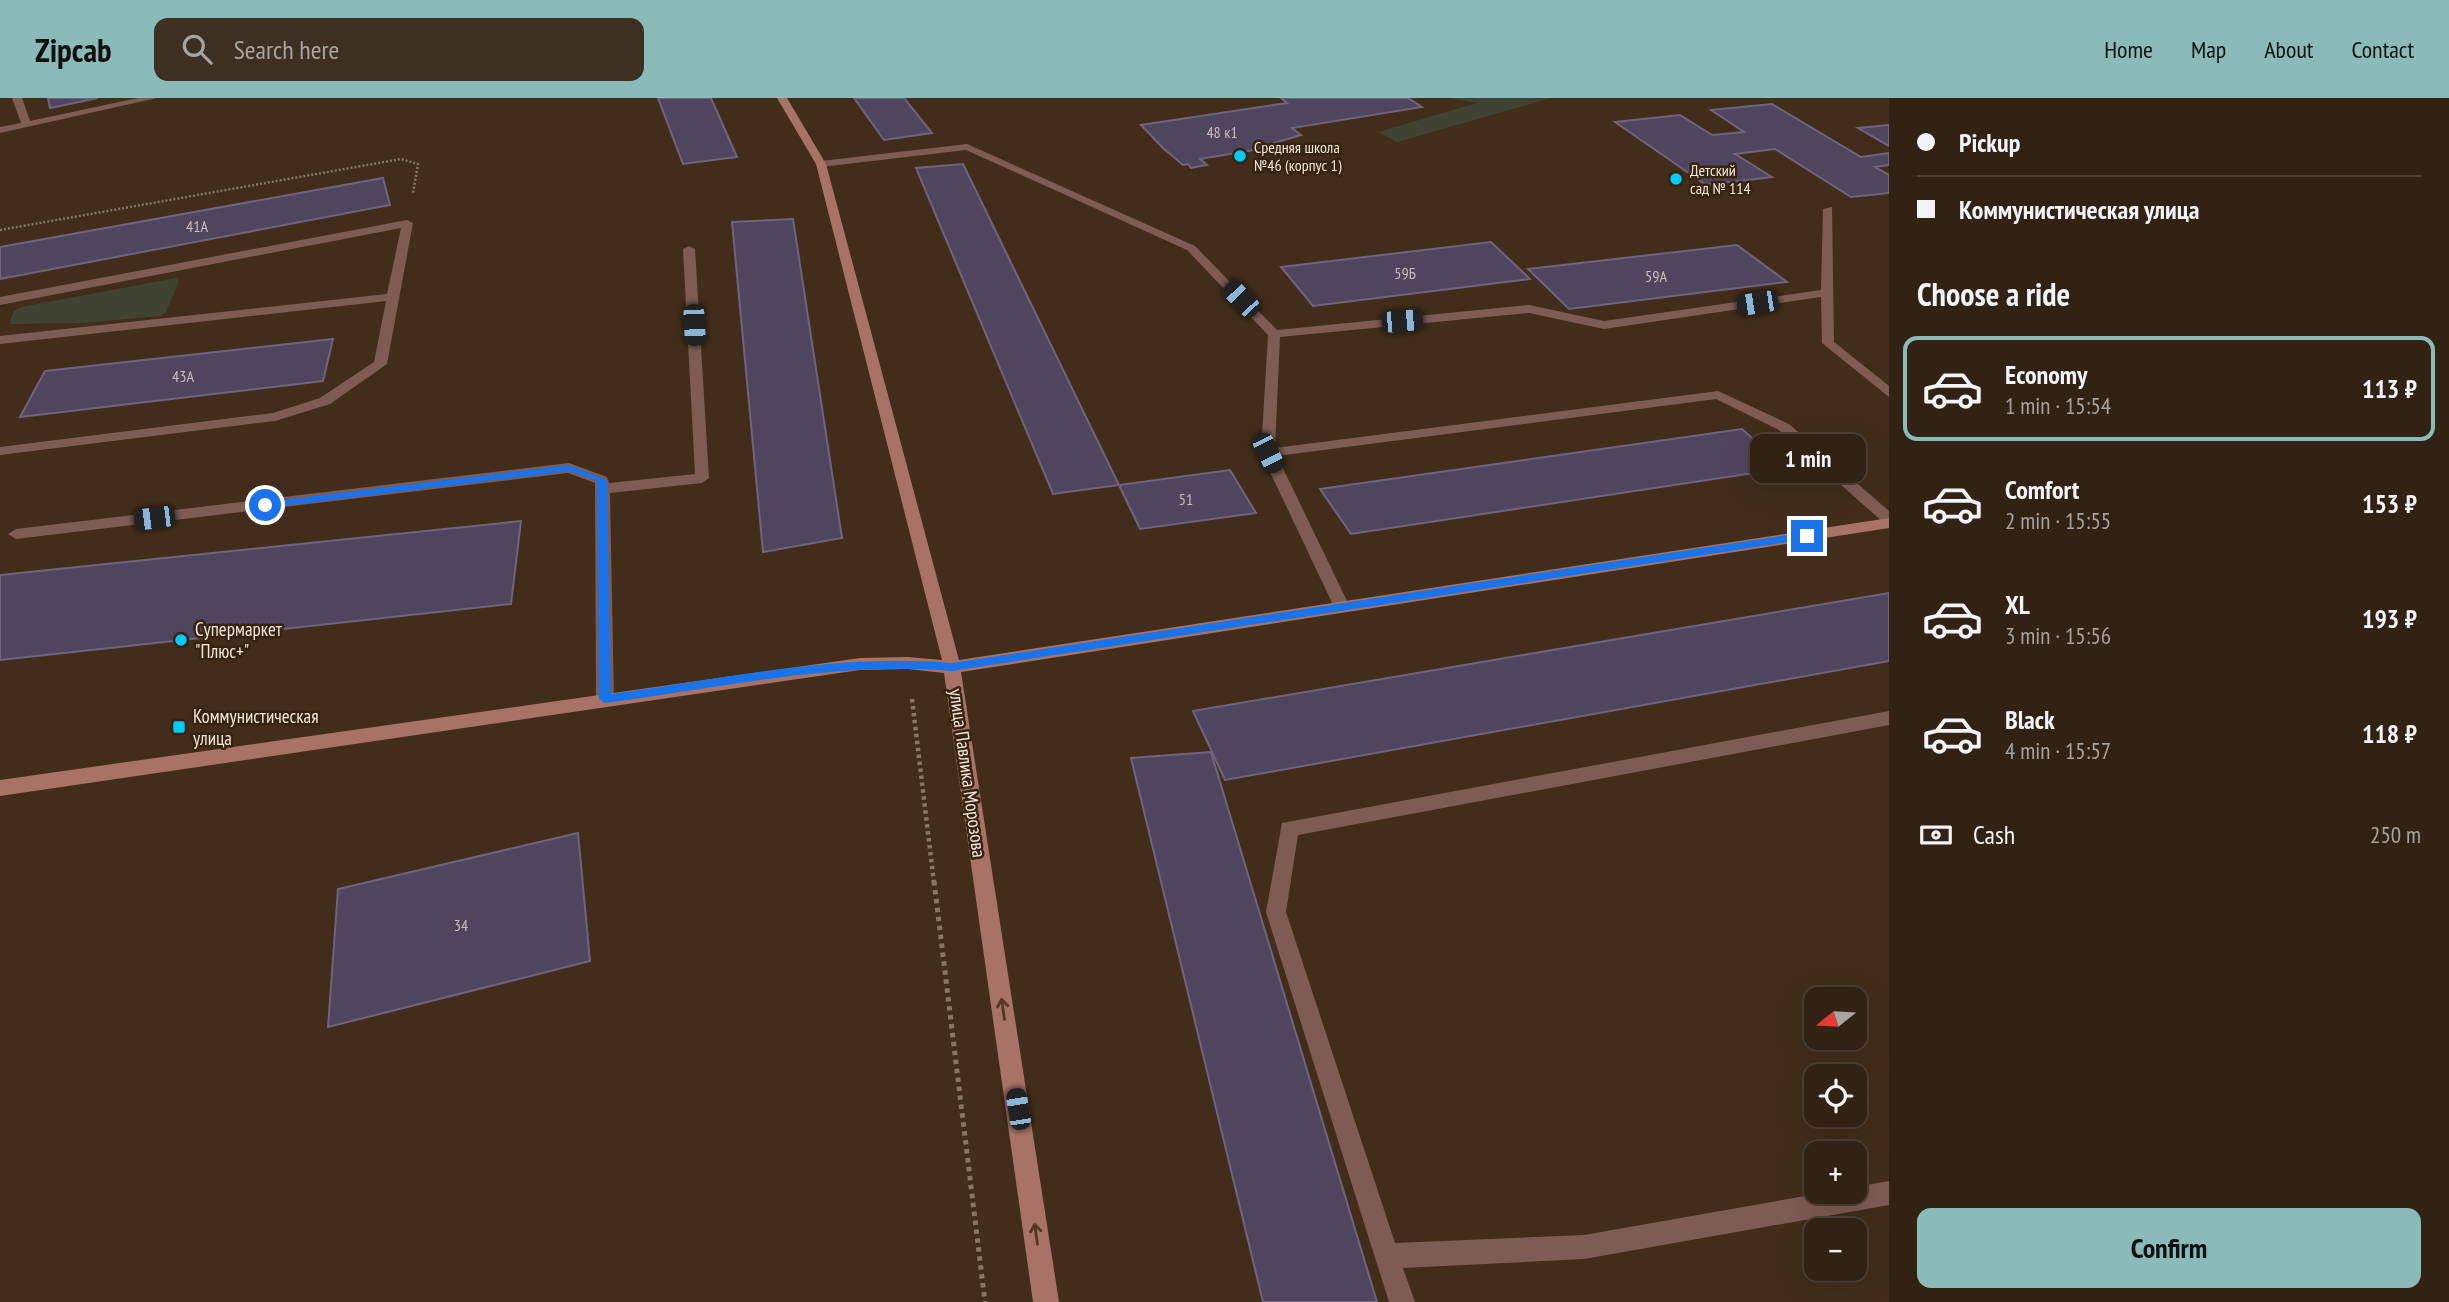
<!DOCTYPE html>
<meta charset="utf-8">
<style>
:root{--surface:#312214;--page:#3d2f22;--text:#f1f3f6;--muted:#a8a4a0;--line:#4c3f34;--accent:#8bbbb9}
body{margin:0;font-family:"PT Sans Narrow",sans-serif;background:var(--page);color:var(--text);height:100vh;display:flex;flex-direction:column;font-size:26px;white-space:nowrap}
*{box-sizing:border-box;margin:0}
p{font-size:23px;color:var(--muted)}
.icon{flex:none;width:38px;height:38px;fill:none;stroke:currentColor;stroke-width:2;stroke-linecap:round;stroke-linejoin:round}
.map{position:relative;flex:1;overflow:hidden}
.side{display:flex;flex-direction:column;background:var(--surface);width:560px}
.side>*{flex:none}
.hud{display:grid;align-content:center;height:154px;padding:0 28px;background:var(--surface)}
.needle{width:46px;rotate:252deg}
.controls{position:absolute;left:1804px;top:889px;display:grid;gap:14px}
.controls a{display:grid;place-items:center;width:63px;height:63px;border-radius:14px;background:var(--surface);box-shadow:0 7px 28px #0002,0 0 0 2px var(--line);font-size:35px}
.end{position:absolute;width:32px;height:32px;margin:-16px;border:9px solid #1a73e8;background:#fff;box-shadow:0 0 0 4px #fff}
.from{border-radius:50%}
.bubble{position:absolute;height:49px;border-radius:14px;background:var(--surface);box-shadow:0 7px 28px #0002,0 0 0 2px var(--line);font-size:23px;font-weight:600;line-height:49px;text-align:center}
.car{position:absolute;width:21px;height:42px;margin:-21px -10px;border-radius:9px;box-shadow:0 0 5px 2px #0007;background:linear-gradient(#222 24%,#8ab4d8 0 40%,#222 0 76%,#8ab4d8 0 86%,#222 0)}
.hud b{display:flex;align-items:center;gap:24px;height:66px;font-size:26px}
.hud b+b{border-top:2px solid var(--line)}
.hud i{width:18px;height:18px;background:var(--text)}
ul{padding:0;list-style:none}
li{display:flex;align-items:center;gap:21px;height:105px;margin:0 14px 10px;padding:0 14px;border:4px solid transparent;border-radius:14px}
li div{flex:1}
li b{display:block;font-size:26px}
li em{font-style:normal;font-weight:600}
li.current{border-color:var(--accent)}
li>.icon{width:63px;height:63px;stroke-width:1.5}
h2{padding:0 28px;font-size:32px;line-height:84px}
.pay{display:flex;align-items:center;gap:18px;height:77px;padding:0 28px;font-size:26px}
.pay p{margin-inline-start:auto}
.cta{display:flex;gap:14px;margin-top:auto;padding:14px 28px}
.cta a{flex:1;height:80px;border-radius:14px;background:var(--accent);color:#111;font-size:28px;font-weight:600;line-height:80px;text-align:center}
header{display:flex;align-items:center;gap:42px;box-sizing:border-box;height:98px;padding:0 35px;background:var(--accent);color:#111}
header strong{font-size:33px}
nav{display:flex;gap:38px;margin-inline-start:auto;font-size:24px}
.search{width:490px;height:63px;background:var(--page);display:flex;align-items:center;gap:18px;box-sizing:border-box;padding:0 24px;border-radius:14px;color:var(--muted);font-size:26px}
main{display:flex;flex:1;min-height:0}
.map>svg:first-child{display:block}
.green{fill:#404331}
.building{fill:#50455e;stroke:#6f647e;stroke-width:2}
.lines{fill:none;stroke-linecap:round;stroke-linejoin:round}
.path-far2{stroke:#877565;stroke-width:2.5;stroke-dasharray:2 2;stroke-linecap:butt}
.path-far1{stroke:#877565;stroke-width:4.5;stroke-dasharray:3.5 3.5;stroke-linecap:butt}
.path{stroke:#877565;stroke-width:5;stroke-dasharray:4.5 4.5;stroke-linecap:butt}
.lane{fill:#7e5c54;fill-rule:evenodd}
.secondary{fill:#a87267;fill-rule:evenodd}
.oneway{stroke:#523726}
.route{fill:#1a73e8}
.poi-dot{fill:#00cbf8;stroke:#362310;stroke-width:2.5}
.labels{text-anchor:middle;stroke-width:5;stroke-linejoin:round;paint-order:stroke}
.number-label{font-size:16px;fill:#cbbebc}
.far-poi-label{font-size:16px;fill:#f4e6db;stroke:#362310;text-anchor:start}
.poi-label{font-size:19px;fill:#f4e6db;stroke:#362310;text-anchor:start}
.street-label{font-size:19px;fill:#f4e6db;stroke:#362310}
</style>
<header>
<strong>Zipcab</strong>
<div class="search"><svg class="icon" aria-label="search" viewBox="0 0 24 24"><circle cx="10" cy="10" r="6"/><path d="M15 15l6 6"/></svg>Search here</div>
<nav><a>Home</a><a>Map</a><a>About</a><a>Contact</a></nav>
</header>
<main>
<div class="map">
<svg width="1889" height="1204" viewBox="0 0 1889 1204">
<rect width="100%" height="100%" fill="#412d1a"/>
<g class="green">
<polygon points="1451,0 1551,0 1397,44 1378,34 1477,5"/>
<polygon points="176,180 179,183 166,214 160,218 84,225 11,226 10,222 14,213 21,209"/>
</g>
<g class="building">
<polygon points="48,0 98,0 50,10"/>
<polygon points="658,0 711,0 737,59 683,66"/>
<polygon points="854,0 904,0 932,35 884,42"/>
<polygon points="1281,0 1408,0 1422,9 1292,30 1301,37 1274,45 1278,48 1200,61 1207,67 1191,70 1188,66 1183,67 1163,50 1141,27 1287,5"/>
<polygon points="1772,6 1861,59 1889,55 1889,67 1875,69 1889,77 1889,95 1851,99 1775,51 1735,56 1772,79 1706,87 1615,24 1680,17 1712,37 1744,34 1711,12"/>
<polygon points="1889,27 1889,48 1858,30"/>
<polygon points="963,66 1119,387 1053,396 916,70"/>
<polygon points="383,80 390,107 0,181 0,149"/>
<polygon points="793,121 842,440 763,454 732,124"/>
<polygon points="1491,144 1530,181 1313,208 1281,169"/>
<polygon points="1737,147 1787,184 1569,211 1528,171"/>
<polygon points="333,241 323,283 20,319 45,273"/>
<polygon points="1742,331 1786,370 1351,436 1320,391"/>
<polygon points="1230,372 1256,415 1140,431 1119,387"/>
<polygon points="521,423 511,506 0,562 0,477"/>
<polygon points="1889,495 1889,563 1225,682 1193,613"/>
<polygon points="1211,654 1377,1204 1263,1204 1131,660"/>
<polygon points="578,735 590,863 328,929 338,791"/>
</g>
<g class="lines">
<polyline class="path-far2" points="0,132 401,61 418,66 413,95"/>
<polyline class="path-far1" points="912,601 934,785"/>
<polyline class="path" points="934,783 985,1204"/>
<g class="lane">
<polygon points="12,0 22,0 30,23 138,0 157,0 0,35 0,29 21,25"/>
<polygon points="967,46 1195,148 1277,232 1529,207 1604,223 1821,192 1823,111 1832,109 1834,244 1889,288 1889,299 1822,245 1821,199 1604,231 1529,215 1280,239 1275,350 1718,293 1789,326 1889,413 1889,426 1884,425 1779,332 1716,301 1277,358 1350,509 1348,513 1336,513 1261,355 1268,237 1187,152 966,52 821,69 816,66 821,63"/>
<polygon points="407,122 413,125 387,266 330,306 275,323 0,357 0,349 273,315 320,300 374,264 386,203 0,246 0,238 387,196 401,130 0,207 0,199"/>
<polygon points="689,148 695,151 709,380 702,385 610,395 614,601 611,606 599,606 596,601 595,385 568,375 16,441 8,436 16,431 569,365 607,379 609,385 695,376 683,151"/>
<polygon points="1889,613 1889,627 1298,737 1286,814 1395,1145 1584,1137 1828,1094 1855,1094 1855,1089 1889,1083 1889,1107 1584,1161 1403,1170 1415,1204 1389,1204 1266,814 1282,725"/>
</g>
<polygon class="secondary" points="777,0 787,0 826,66 959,562 1889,420 1889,430 961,574 1059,1204 1033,1204 944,575 908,571 860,572 0,698 0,682 860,560 908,559 942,562 816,66"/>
</g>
<defs><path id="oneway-shaft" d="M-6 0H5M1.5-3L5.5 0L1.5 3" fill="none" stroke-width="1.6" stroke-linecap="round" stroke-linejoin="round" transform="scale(1.75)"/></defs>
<g class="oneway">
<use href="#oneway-shaft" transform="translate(1003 911) rotate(-98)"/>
<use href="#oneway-shaft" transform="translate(1036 1136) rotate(-98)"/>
</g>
<path class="route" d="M569,367L607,382L611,596C723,581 838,555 952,565L1807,434L1812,438L1807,441L952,573C837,563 720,590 605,605L599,601L597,383L569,373L265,410L260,407L265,404Z"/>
<g class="poi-dot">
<circle cx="1240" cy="58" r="7"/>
<circle cx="1676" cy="81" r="7"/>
<circle cx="181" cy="542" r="7"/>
<rect x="172" y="622" width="14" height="14" rx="3.5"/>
</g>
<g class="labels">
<g class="number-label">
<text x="1222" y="40">48 к1</text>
<text x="197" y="134">41А</text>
<text x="1405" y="181">59Б</text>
<text x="1656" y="184">59А</text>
<text x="183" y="284">43А</text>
<text x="1186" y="407">51</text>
<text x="461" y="833">34</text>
</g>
<g class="far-poi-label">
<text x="1254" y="55">Средняя школа<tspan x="1254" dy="18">№46 (корпус 1)</tspan></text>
<text x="1690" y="78">Детский<tspan x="1690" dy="18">сад № 114</tspan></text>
</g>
<g class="poi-label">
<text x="195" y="538">Супермаркет<tspan x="195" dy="22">"Плюс+"</tspan></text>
<text x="193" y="625">Коммунистическая<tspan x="193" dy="22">улица</tspan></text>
</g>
<g class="street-label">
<text transform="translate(968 675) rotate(82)" y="7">улица Павлика Морозова</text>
</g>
</g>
</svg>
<div class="controls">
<a><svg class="needle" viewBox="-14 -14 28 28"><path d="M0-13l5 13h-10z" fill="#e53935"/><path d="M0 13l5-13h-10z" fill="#a8a4a0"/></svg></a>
<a><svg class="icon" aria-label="locate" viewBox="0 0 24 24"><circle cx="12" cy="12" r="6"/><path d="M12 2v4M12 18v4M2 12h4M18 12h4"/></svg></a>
<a>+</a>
<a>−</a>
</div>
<i class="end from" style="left:265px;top:407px"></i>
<i class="end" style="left:1807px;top:438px"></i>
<div class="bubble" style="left:1750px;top:336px;width:116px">1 min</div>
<i class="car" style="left:1241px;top:201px;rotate:316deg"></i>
<i class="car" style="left:1757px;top:205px;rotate:261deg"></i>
<i class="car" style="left:1402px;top:223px;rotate:85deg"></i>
<i class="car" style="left:694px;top:227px;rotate:177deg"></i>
<i class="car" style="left:1268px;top:355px;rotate:154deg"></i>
<i class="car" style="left:154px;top:420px;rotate:263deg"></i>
<i class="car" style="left:1018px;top:1011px;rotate:351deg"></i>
</div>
<section class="side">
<div class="hud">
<b><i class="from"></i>Pickup</b>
<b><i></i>Коммунистическая улица</b>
</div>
<h2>Choose a ride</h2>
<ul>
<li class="current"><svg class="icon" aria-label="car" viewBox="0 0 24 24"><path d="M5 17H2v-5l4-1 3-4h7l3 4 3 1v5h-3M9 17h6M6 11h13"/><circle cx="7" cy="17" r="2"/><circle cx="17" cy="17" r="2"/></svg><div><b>Economy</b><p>1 min · 15:54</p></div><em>113 ₽</em></li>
<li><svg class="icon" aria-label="car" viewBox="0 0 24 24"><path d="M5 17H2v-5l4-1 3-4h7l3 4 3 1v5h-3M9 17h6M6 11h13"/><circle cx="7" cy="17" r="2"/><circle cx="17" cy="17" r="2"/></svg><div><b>Comfort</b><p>2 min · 15:55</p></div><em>153 ₽</em></li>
<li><svg class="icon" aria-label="car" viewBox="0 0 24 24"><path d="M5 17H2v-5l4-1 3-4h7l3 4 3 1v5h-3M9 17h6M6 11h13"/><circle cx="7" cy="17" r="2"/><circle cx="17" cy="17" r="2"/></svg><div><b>XL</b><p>3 min · 15:56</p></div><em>193 ₽</em></li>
<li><svg class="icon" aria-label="car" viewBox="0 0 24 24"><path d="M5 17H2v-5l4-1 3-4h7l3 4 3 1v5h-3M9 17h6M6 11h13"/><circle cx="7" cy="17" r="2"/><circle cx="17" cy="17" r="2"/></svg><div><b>Black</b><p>4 min · 15:57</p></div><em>118 ₽</em></li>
</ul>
<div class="pay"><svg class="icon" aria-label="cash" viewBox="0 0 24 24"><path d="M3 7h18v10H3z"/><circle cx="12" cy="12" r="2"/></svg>Cash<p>250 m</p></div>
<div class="cta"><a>Confirm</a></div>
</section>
</main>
